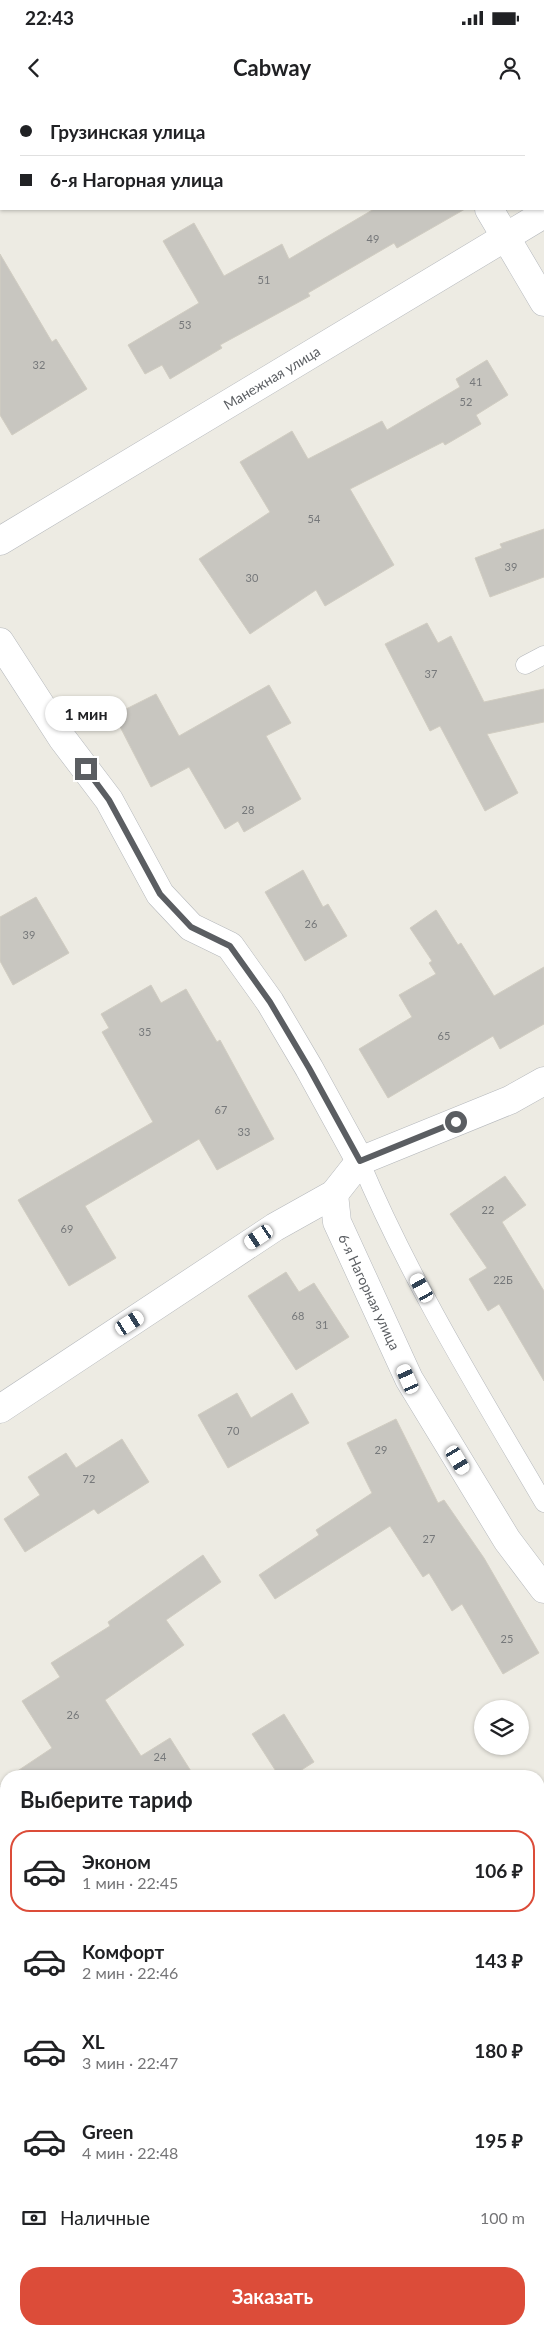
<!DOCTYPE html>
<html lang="ru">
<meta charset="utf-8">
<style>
:root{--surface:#fff;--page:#f2f2f2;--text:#202124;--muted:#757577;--line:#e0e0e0;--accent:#dc4c39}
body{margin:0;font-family:Lato,sans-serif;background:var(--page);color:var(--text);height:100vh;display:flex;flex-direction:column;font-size:19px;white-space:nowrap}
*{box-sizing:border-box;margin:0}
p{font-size:16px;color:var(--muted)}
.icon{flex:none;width:28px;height:28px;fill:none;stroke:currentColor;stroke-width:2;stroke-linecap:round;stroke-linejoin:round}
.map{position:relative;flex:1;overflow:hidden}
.sheet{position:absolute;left:0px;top:1670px;width:545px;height:565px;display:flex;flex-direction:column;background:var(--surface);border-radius:20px 20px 0 0;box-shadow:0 1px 4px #0004}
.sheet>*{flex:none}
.banner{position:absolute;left:0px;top:0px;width:545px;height:110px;box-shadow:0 1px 4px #0004;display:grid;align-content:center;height:110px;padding:0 20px;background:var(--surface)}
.buttons{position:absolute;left:474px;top:1600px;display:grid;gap:10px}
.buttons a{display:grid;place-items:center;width:55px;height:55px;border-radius:50%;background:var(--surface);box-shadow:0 1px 4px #0004;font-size:25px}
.end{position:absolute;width:22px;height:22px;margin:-11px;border:6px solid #5b5e62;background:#fff;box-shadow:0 0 0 2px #fff}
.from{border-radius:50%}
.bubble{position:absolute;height:35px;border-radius:18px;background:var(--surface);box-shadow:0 1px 4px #0004;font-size:16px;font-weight:700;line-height:35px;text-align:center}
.car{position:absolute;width:15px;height:30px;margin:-15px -8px;border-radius:6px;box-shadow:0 0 4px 1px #0007;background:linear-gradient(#fff 24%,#345 0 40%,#fff 0 76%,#345 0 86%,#fff 0)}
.banner b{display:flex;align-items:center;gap:18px;height:48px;font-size:19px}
.banner b+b{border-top:1px solid var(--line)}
.banner i{width:12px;height:12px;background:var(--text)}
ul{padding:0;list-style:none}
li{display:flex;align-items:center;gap:15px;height:82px;margin:0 10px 8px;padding:0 10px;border:2px solid transparent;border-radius:20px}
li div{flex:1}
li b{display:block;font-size:19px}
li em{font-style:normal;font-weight:700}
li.on{border-color:var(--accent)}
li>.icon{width:45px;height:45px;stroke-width:1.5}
h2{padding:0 20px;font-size:22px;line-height:60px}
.pay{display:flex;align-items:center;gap:12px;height:55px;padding:0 20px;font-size:19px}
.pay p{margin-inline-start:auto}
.primary-button{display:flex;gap:10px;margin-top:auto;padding:10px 20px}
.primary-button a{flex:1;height:58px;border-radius:20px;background:var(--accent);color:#fff;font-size:20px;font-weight:700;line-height:58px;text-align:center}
.status{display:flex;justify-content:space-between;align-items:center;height:35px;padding:0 25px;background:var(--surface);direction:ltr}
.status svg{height:14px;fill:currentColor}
header{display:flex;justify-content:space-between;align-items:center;height:65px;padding:0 20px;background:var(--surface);font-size:22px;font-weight:700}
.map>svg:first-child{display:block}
.building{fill:#c8c6c0;stroke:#d1cdc2}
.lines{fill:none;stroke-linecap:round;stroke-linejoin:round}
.lane-casing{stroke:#b5b8bc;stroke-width:19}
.street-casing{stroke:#b5b8bc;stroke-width:29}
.secondary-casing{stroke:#b4b7bc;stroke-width:29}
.lane{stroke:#fff;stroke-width:18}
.street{stroke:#fff;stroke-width:28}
.secondary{stroke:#fff;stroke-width:28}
.route{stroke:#5b5e62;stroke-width:6}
.labels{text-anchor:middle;stroke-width:4;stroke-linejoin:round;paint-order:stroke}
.number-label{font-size:11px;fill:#76787a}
.street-label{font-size:14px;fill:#5b5e62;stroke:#fff}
</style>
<div class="status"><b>22:43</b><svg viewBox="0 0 49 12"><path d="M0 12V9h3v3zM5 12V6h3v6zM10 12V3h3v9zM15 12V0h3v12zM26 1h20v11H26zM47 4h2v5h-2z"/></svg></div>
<header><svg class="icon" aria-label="back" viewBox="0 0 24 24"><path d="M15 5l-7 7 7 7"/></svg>Cabway<svg class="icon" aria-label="person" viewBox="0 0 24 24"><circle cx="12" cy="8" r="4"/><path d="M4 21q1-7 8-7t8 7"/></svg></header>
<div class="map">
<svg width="544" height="2235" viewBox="0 0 544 2235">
<rect width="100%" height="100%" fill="#edebe3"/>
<g class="building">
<polygon points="374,109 465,109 397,148 394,143 308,193 310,196 220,245 222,248 170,279 162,265 145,274 128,245 199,203 163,141 194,123 224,176 282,144 289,159"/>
<polygon points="0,154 52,242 56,239 87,289 12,335 0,315"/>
<polygon points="487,260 508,295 476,315 481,324 445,345 443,342 350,389 394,465 325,506 316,490 250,534 199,459 270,412 240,362 292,331 308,359 382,321 387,330 460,287 456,279"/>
<polygon points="544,429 544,477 490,497 475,458 502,448 500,444"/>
<polygon points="427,523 438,543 451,536 484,602 544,589 544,622 487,634 518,693 485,711 440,626 430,631 385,544"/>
<polygon points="269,585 291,623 266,636 301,699 244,732 238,721 225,729 189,667 151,687 114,615 156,594 179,636"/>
<polygon points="303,770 323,807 328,804 347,836 305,861 265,792"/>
<polygon points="36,797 69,853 13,885 0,861 0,817"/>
<polygon points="436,810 458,845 461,843 494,896 544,867 544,924 500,949 493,936 388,998 359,949 412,917 399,895 436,874 429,863 432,861 410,828"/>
<polygon points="151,885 161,903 186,889 217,942 220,940 274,1039 217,1070 199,1039 85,1106 116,1158 69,1186 18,1100 153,1022 102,932 109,928 101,914"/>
<polygon points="505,1076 526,1105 502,1122 544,1191 544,1281 499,1204 488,1211 469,1179 487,1168 450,1114"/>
<polygon points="286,1172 299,1192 314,1183 349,1237 296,1270 248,1196"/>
<polygon points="237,1293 251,1318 292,1293 309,1323 228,1368 198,1315"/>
<polygon points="396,1319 438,1403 444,1400 484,1458 539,1553 503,1574 462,1504 452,1511 429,1473 423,1477 390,1426 275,1499 259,1475 319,1435 316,1430 372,1393 347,1343"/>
<polygon points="122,1339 149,1382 98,1414 94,1409 25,1452 4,1419 40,1395 28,1377 66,1353 76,1368"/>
<polygon points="203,1455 221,1482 166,1520 184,1545 105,1600 141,1656 170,1638 194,1676 10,1676 52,1648 22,1601 60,1577 51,1563 110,1526 108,1522"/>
<polygon points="284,1614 314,1662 292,1676 279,1676 252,1634"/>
</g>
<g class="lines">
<defs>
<g id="lane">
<polyline points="525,565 544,555"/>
<path d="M360,1061C410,1180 479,1292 544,1403"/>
</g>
<g id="street">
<polyline points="0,441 544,114"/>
<polyline points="0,542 62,638 109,700 160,794 191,827 230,846 270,902 309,968 360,1061"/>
<polyline points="334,1094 337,1122 409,1279 507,1440 544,1489"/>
<polyline points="0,1309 275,1127 334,1094 360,1061 510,1000 544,981"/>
<polyline points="0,2174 6,2170"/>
<polyline points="314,2229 319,2235"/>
</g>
<g id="secondary">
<polyline points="425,0 426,1"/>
<polyline points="489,109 544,202"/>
<polyline points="0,1701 6,1711"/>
<polyline points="539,1856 544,1853"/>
</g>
</defs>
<use href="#lane" class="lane-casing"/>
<use href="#street" class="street-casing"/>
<use href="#secondary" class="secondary-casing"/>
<use href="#lane" class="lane"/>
<use href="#street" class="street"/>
<use href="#secondary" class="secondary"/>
</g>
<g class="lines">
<polyline class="route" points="86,669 109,700 160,794 191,827 230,846 270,902 309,968 360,1061 456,1022"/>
</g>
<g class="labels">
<g class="number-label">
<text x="373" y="143">49</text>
<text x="264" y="184">51</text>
<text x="185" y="229">53</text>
<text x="39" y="269">32</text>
<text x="476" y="286">41</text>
<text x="466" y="306">52</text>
<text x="314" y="423">54</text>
<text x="511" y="471">39</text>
<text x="252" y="482">30</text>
<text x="431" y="578">37</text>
<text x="248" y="714">28</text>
<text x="311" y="828">26</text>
<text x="29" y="839">39</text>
<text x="145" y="936">35</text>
<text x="444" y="940">65</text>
<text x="221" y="1014">67</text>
<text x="244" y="1036">33</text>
<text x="488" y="1114">22</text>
<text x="67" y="1133">69</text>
<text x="503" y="1184">22Б</text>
<text x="298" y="1220">68</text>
<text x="322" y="1229">31</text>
<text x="233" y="1335">70</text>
<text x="381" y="1354">29</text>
<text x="89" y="1383">72</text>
<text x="429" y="1443">27</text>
<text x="507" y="1543">25</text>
<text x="73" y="1619">26</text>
<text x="160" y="1661">24</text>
</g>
<g class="street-label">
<text transform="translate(272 278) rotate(-31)" y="5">Манежная улица</text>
<text transform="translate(369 1192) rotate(65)" y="5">6-я Нагорная улица</text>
</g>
</g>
</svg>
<div class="buttons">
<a><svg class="icon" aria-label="layers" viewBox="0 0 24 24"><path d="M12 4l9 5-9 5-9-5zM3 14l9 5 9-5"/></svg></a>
</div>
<i class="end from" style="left:456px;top:1022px"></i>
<i class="end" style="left:86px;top:669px"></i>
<div class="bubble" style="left:45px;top:596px;width:82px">1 мин</div>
<i class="car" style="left:259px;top:1137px;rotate:236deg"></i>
<i class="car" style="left:422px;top:1188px;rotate:331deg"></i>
<i class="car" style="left:130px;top:1223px;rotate:57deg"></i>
<i class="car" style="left:408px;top:1279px;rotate:336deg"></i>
<i class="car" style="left:458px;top:1360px;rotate:149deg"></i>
<div class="banner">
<b><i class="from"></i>Грузинская улица</b>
<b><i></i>6-я Нагорная улица</b>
</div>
<section class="sheet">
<h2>Выберите тариф</h2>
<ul>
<li class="on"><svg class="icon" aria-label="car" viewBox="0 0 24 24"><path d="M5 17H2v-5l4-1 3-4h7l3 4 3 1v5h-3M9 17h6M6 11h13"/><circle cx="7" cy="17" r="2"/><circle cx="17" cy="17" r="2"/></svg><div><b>Эконом</b><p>1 мин · 22:45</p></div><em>106 ₽</em></li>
<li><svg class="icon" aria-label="car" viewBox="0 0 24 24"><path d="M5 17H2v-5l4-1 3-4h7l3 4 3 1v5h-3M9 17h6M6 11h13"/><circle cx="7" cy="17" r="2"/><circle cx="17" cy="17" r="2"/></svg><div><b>Комфорт</b><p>2 мин · 22:46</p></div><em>143 ₽</em></li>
<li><svg class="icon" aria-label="car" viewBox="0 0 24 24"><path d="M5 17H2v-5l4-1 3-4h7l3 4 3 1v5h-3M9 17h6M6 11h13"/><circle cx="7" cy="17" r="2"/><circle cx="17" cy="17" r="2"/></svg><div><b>XL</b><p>3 мин · 22:47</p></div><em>180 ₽</em></li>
<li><svg class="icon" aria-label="car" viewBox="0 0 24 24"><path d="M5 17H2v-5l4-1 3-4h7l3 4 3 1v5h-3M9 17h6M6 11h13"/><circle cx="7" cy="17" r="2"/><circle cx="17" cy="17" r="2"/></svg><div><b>Green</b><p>4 мин · 22:48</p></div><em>195 ₽</em></li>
</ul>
<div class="pay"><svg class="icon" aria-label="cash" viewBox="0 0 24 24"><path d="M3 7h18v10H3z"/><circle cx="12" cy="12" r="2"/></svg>Наличные<p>100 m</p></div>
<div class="primary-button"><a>Заказать</a></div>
</section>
</div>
